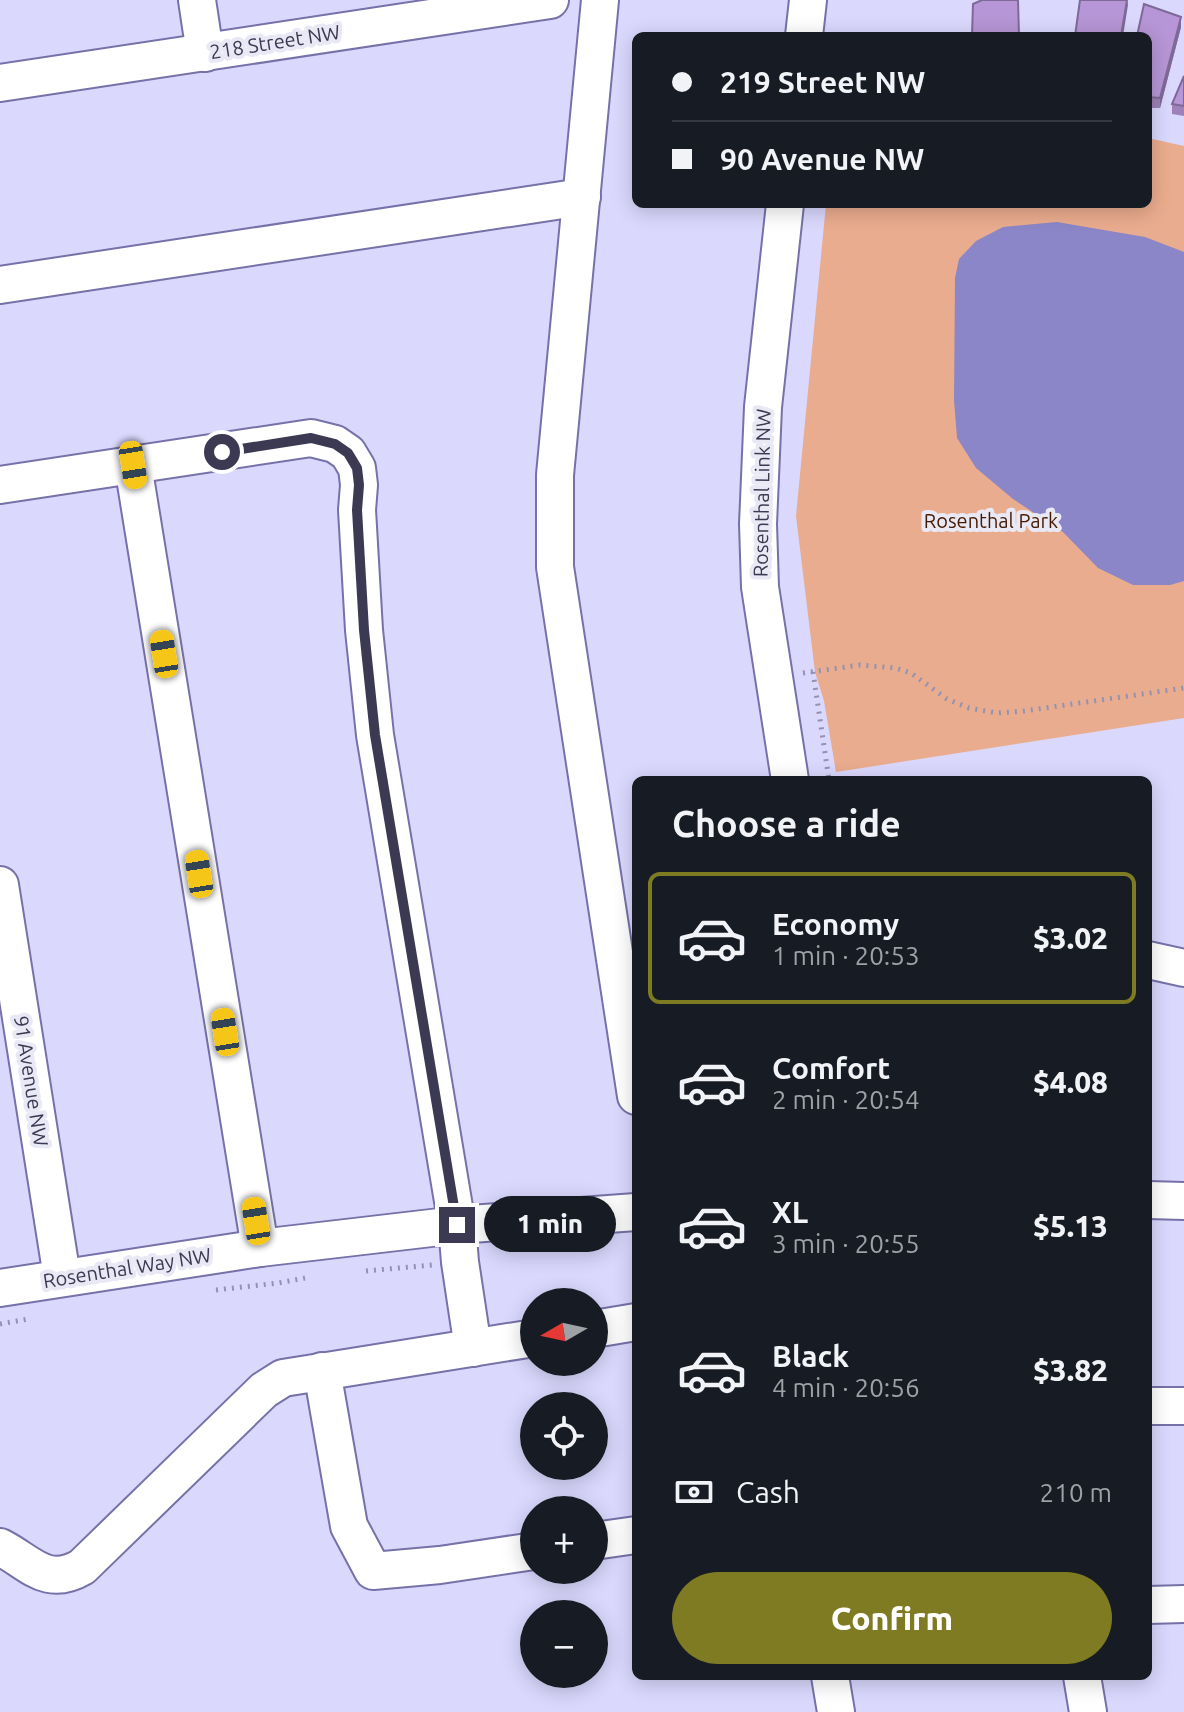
<!DOCTYPE html>
<meta charset="utf-8">
<style>
:root{--surface:#171b24;--page:#242831;--text:#f1f3f6;--muted:#9ea1a6;--line:#363941;--accent:#7e7b22}
body{margin:0;font-family:Ubuntu,sans-serif;background:var(--page);color:var(--text);height:100vh;display:flex;flex-direction:column;font-size:30px;white-space:nowrap}
*{box-sizing:border-box;margin:0}
p{font-size:26px;color:var(--muted)}
.icon{flex:none;width:44px;height:44px;fill:none;stroke:currentColor;stroke-width:2;stroke-linecap:round;stroke-linejoin:round}
.map{position:relative;flex:1;overflow:hidden}
.panel{position:absolute;left:632px;top:776px;width:520px;height:904px;display:flex;flex-direction:column;background:var(--surface);border-radius:12px;box-shadow:0 4px 20px #0003}
.panel>*{flex:none}
.guide{position:absolute;left:632px;top:32px;width:520px;height:176px;border-radius:12px;box-shadow:0 4px 20px #0003;display:grid;align-content:center;height:176px;padding:0 40px;background:var(--surface)}
.needle{width:52px;rotate:261deg}
.tools{position:absolute;left:520px;top:1288px;display:grid;gap:16px}
.tools a{display:grid;place-items:center;width:88px;height:88px;border-radius:50%;background:var(--surface);box-shadow:0 4px 20px #0003;font-size:40px}
.end{position:absolute;width:36px;height:36px;margin:-18px;border:10px solid #3b3a52;background:#fff;box-shadow:0 0 0 4px #fff}
.from{border-radius:50%}
.bubble{position:absolute;height:56px;border-radius:28px;background:var(--surface);box-shadow:0 4px 20px #0003;font-size:26px;font-weight:800;line-height:56px;text-align:center}
.car{position:absolute;width:24px;height:48px;margin:-24px -12px;border-radius:10px;box-shadow:0 0 6px 2px #0007;background:linear-gradient(#f5c518 24%,#345 0 40%,#f5c518 0 76%,#345 0 86%,#f5c518 0)}
.guide b{display:flex;align-items:center;gap:28px;height:76px;font-size:30px}
.guide b+b{border-top:2px solid var(--line)}
.guide i{width:20px;height:20px;background:var(--text)}
ul{padding:0;list-style:none}
li{display:flex;align-items:center;gap:24px;height:132px;margin:0 16px 12px;padding:0 24px;border:4px solid transparent;border-radius:12px}
li div{flex:1}
li b{display:block;font-size:30px}
li em{font-style:normal;font-weight:800}
li.on{border-color:var(--accent)}
li>.icon{width:72px;height:72px;stroke-width:1.5}
h2{padding:0 40px;font-size:36px;line-height:96px}
.pay{display:flex;align-items:center;gap:20px;height:88px;padding:0 40px;font-size:30px}
.pay p{margin-inline-start:auto}
.primary-button{display:flex;gap:16px;margin-top:auto;padding:16px 40px}
.primary-button a{flex:1;height:92px;border-radius:48px;background:var(--accent);color:#fff;font-size:32px;font-weight:800;line-height:92px;text-align:center}
.map>svg:first-child{display:block}
.green{fill:#eaac8e}
.water{fill:#8b86c7}
.lines{fill:none;stroke-linecap:round;stroke-linejoin:round}
.minor-casing{stroke:#7671a8;stroke-width:40}
.path{stroke:#9492b1;stroke-width:5;stroke-dasharray:2 6;stroke-linecap:butt}
.minor{stroke:#fff;stroke-width:36}
.wall{fill:#9d81b8}
.shaded-wall{fill:#7f6996}
.building{fill:#b696d6;stroke:#7f6996;stroke-width:2}
.route{stroke:#3b3a52;stroke-width:10}
.labels{text-anchor:middle;stroke-width:8;stroke-linejoin:round;paint-order:stroke}
.street-label{font-size:20px;fill:#3b3a52;stroke:#e9e8f5}
.park-label{font-size:20px;fill:#461a01;stroke:#e9e8f5}
</style>
<div class="map">
<svg width="1184" height="1712" viewBox="0 0 1184 1712">
<rect width="100%" height="100%" fill="#dad8fd"/>
<polygon class="green" points="1148,138 1184,146 1184,718 836,772 824,701 815,672 796,516 826,204 1148,204"/>
<polygon class="water" points="1057,222 1145,237 1184,252 1184,581 1170,585 1133,585 1098,568 1063,532 1013,499 976,468 957,438 954,400 955,278 959,259 976,241 1003,227"/>
<g class="lines">
<defs>
<g id="minor">
<polyline points="197,0 205,53"/>
<polyline points="600,0 555,475 555,567 636,1096"/>
<polyline points="804,36 808,0"/>
<polyline points="0,83 550,0"/>
<polyline points="785,204 763,407 758,524 760,587 790,780"/>
<polyline points="0,285 582,197"/>
<polyline points="133,465 260,1248"/>
<polyline points="0,485 311,438 335,444 348,453 357,468 359,485 357,510 364,630 375,735 457,1225 460,1262 473,1348"/>
<polyline points="0,885 62,1277"/>
<polyline points="1148,960 1184,968"/>
<polyline points="1148,1200 1184,1201"/>
<polyline points="0,1288 260,1248 457,1225 636,1212"/>
<polyline points="594,1329 636,1322"/>
<polyline points="322,1371 349,1526 373,1571 440,1565 534,1551"/>
<polyline points="1148,1406 1184,1406"/>
<polyline points="594,1541 636,1535"/>
<path d="M0,1547C30,1562 46,1588 82,1567L264,1390L283,1378L534,1338"/>
<polyline points="1148,1605 1184,1604"/>
<polyline points="830,1676 836,1712"/>
<polyline points="1082,1676 1088,1712"/>
</g>
</defs>
<use href="#minor" class="minor-casing"/>
<g class="path">
<polyline points="813,672 829,780"/>
<polyline points="803,673 860,665 895,668 911,673 947,699 969,708 997,713 1024,711 1184,688"/>
<polyline points="366,1271 432,1265"/>
<polyline points="216,1290 278,1283 305,1278"/>
<polyline points="0,1324 28,1319"/>
</g>
<use href="#minor" class="minor"/>
</g>
<g class="wall">
<polygon points="1181,27 1160,108 1148,108 1148,36"/>
<polygon points="1184,76 1184,116 1172,114 1172,104"/>
</g>
<g class="shaded-wall">
<polygon points="1127,0 1128,5 1123,36 1121,36"/>
<polygon points="1181,17 1181,27 1160,108 1160,98"/>
</g>
<g class="building">
<polygon points="982,0 1018,0 1019,36 972,36 973,4"/>
<polygon points="1080,0 1127,0 1121,36 1075,36"/>
<polygon points="1144,4 1181,17 1160,98 1148,97 1148,36 1137,36"/>
<polygon points="1184,76 1184,106 1172,104"/>
</g>
<g class="lines">
<polyline class="route" points="222,452 311,438 335,444 348,453 357,468 359,485 357,510 364,630 375,735 457,1225"/>
</g>
<g class="labels">
<g class="street-label">
<text transform="translate(275 42) rotate(-9)" y="7">218 Street NW</text>
<text transform="translate(762 493) rotate(-89)" y="7">Rosenthal Link NW</text>
<text transform="translate(31 1081) rotate(81)" y="7">91 Avenue NW</text>
<text transform="translate(127 1268) rotate(-9)" y="7">Rosenthal Way NW</text>
</g>
<g class="park-label">
<text x="991" y="528">Rosenthal Park</text>
</g>
</g>
</svg>
<div class="tools">
<a><svg class="needle" viewBox="-14 -14 28 28"><path d="M0-13l5 13h-10z" fill="#e53935"/><path d="M0 13l5-13h-10z" fill="#9ea1a6"/></svg></a>
<a><svg class="icon" aria-label="locate" viewBox="0 0 24 24"><circle cx="12" cy="12" r="6"/><path d="M12 2v4M12 18v4M2 12h4M18 12h4"/></svg></a>
<a>+</a>
<a>−</a>
</div>
<i class="end from" style="left:222px;top:452px"></i>
<i class="end" style="left:457px;top:1225px"></i>
<div class="bubble" style="left:484px;top:1196px;width:132px">1 min</div>
<i class="car" style="left:133px;top:465px;rotate:171deg"></i>
<i class="car" style="left:164px;top:654px;rotate:351deg"></i>
<i class="car" style="left:199px;top:874px;rotate:351deg"></i>
<i class="car" style="left:225px;top:1032px;rotate:351deg"></i>
<i class="car" style="left:256px;top:1221px;rotate:351deg"></i>
<div class="guide">
<b><i class="from"></i>219 Street NW</b>
<b><i></i>90 Avenue NW</b>
</div>
<section class="panel">
<h2>Choose a ride</h2>
<ul>
<li class="on"><svg class="icon" aria-label="car" viewBox="0 0 24 24"><path d="M5 17H2v-5l4-1 3-4h7l3 4 3 1v5h-3M9 17h6M6 11h13"/><circle cx="7" cy="17" r="2"/><circle cx="17" cy="17" r="2"/></svg><div><b>Economy</b><p>1 min · 20:53</p></div><em>$3.02</em></li>
<li><svg class="icon" aria-label="car" viewBox="0 0 24 24"><path d="M5 17H2v-5l4-1 3-4h7l3 4 3 1v5h-3M9 17h6M6 11h13"/><circle cx="7" cy="17" r="2"/><circle cx="17" cy="17" r="2"/></svg><div><b>Comfort</b><p>2 min · 20:54</p></div><em>$4.08</em></li>
<li><svg class="icon" aria-label="car" viewBox="0 0 24 24"><path d="M5 17H2v-5l4-1 3-4h7l3 4 3 1v5h-3M9 17h6M6 11h13"/><circle cx="7" cy="17" r="2"/><circle cx="17" cy="17" r="2"/></svg><div><b>XL</b><p>3 min · 20:55</p></div><em>$5.13</em></li>
<li><svg class="icon" aria-label="car" viewBox="0 0 24 24"><path d="M5 17H2v-5l4-1 3-4h7l3 4 3 1v5h-3M9 17h6M6 11h13"/><circle cx="7" cy="17" r="2"/><circle cx="17" cy="17" r="2"/></svg><div><b>Black</b><p>4 min · 20:56</p></div><em>$3.82</em></li>
</ul>
<div class="pay"><svg class="icon" aria-label="cash" viewBox="0 0 24 24"><path d="M3 7h18v10H3z"/><circle cx="12" cy="12" r="2"/></svg>Cash<p>210 m</p></div>
<div class="primary-button"><a>Confirm</a></div>
</section>
</div>
